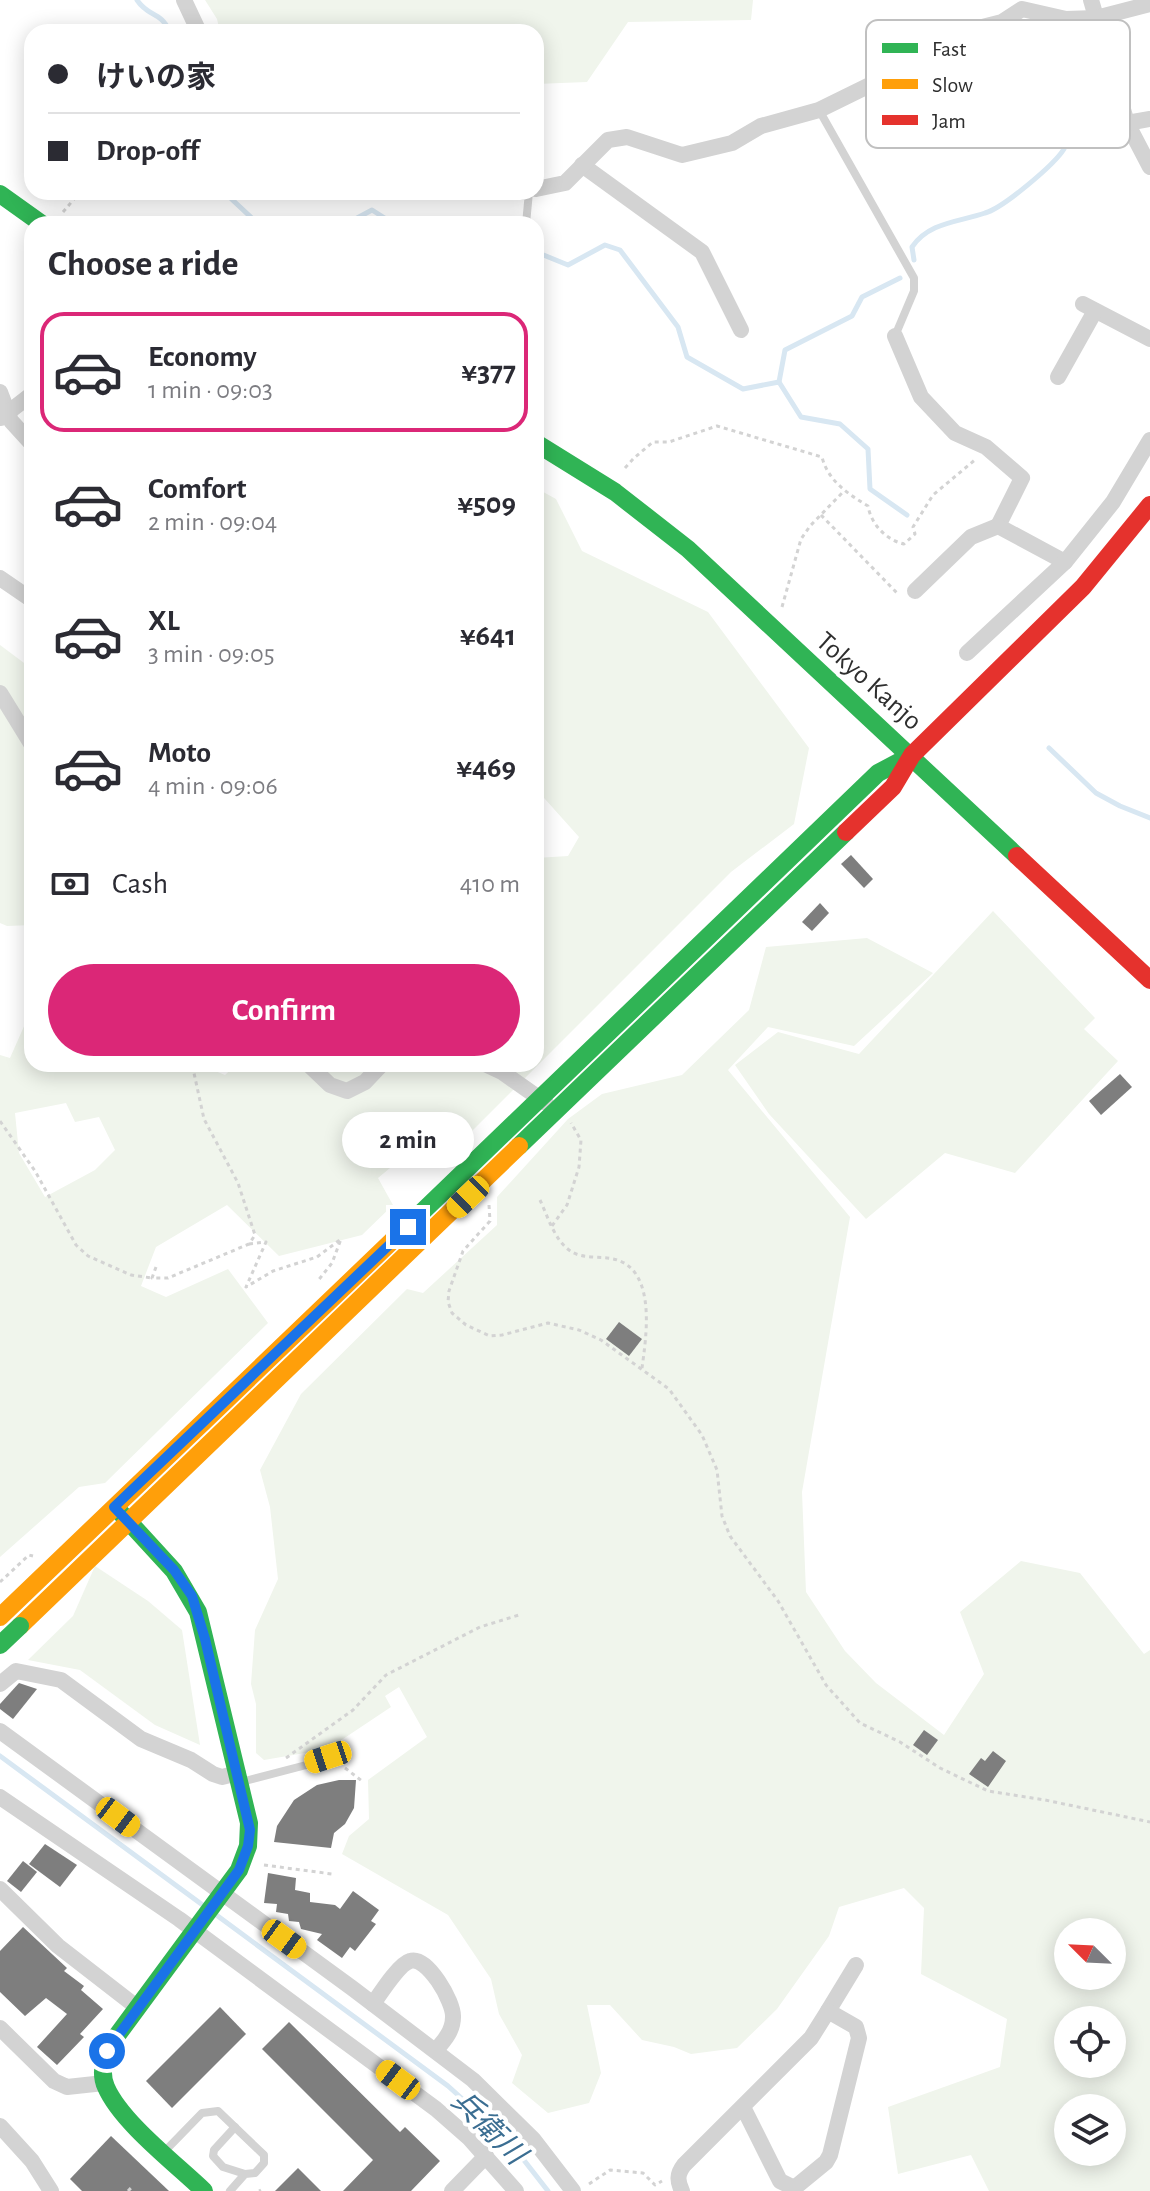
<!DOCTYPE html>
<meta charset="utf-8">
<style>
:root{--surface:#fff;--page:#f2f2f3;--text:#2b2b33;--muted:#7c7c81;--line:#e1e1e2;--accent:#db2777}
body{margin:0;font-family:"Alegreya Sans","Noto Sans JP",sans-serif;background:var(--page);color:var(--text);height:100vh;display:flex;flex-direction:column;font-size:30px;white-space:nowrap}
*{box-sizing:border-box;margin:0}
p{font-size:26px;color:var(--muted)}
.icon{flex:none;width:44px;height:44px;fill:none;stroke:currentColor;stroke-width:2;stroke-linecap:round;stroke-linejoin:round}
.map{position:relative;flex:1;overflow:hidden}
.side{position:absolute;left:24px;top:216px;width:520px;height:856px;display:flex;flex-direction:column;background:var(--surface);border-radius:24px;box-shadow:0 4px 20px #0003}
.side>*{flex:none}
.top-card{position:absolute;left:24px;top:24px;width:520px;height:176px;border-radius:24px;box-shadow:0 4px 20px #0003;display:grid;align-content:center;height:176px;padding:0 24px;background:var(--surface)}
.needle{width:52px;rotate:294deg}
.fabs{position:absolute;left:1054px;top:1918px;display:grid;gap:16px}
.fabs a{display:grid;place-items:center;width:72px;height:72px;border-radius:50%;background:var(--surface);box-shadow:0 4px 20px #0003;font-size:40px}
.end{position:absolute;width:36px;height:36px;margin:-18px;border:10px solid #1a73e8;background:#fff;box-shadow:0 0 0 4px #fff}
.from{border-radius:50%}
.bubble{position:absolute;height:56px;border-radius:28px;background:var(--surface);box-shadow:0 4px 20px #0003;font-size:26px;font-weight:700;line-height:56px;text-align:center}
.car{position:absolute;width:24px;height:48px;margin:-24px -12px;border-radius:10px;box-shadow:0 0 6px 2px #0007;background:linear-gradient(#f5c518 24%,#345 0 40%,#f5c518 0 76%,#345 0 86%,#f5c518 0)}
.top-card b{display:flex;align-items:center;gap:28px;height:76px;font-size:30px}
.top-card b+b{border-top:2px solid var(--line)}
.top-card i{width:20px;height:20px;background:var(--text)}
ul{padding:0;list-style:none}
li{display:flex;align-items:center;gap:24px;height:120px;margin:0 16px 12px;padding:0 8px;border:4px solid transparent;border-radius:24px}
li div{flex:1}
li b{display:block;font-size:30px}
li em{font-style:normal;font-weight:700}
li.selected{border-color:var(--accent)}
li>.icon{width:72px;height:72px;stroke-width:1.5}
h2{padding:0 24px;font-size:36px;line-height:96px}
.pay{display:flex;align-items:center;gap:20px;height:88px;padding:0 24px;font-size:30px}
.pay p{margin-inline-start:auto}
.cta{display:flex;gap:16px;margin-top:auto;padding:16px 24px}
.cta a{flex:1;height:92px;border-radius:48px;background:var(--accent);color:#fff;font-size:32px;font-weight:700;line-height:92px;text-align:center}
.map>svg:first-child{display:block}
.green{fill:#f0f5ec;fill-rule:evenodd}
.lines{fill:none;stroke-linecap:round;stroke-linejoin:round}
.stream{stroke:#d8e7f2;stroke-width:5}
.building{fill:#7e7e7e}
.path{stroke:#d3d3d3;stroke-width:3;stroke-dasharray:4 4;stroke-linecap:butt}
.lane{stroke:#d3d3d3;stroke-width:8}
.street{stroke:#d3d3d3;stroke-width:16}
.fast{stroke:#30b455;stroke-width:18}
.slow{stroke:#ff9f0a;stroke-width:18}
.jam{stroke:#e5322d;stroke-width:18}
.fast-bridge{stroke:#30b455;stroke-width:18}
.route{stroke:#1a73e8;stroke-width:10}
.labels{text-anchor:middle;stroke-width:8;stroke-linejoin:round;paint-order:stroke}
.street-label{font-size:28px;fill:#2e2e2e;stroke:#fff}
.water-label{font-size:30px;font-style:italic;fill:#3b6e92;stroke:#fff}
.key{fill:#fff;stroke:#c0c0c0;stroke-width:2}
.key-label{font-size:22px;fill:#2e2e2e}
</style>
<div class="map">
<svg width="1150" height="2191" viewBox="0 0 1150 2191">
<rect width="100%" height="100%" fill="#fff"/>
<g class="green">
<polygon points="205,0 753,0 751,20 628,22 587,82 536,84 536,32 220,32 217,19"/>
<path d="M536,488L556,499L582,551L708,612L809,748L794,824L731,872L462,1141L414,1148L378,1178L393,1205L362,1235L279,1256L227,1205L156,1247L141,1286L166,1297L228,1269L268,1323L105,1483L79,1487L0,1557V1055L10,1058L25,1024L32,1026V1064H198L225,1075L237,1064H536V858L568,856L579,837L536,789ZM66,1103L75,1122L99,1117L115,1150L95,1170L45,1197L19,1153L15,1113Z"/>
<polygon points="0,645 32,669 32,925 7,926 0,923"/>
<polygon points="993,911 1095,1018 1084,1029 1118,1061 1015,1173 945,1153 866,1219 769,1114 735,1065 778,1032 859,1054"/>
<path d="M867,938L933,973L854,1046L768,1027L728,1070L850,1217L802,1492L806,1592L845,1651L876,1683L944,1735L984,1674L960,1612L1021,1561L1080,1573L1144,1654L1150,1650V2191H989L971,2155L898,2174L888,2107L1000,2067L1007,2019L921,1974L924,1908L904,1888L839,1907L829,1936L777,2009L737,2048L691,2054L674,2047L642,2040L610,2005H587L601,2073L589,2103L548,2113L512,2083L522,2055L499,2014L491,1979L448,1915L342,1854L349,1836L369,1819L368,1780L427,1737L399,1687L385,1696L391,1707L328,1749L264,1760L256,1753V1704L251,1684L255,1630L278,1579L270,1507L260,1470L301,1394L407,1289L423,1293L497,1225V1197L568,1119L602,1094L682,1075L749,1010L766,947ZM1068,1932H1112V1976H1068ZM1068,2020H1112V2064H1068ZM1068,2108H1112V2152H1068Z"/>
<polygon points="95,1566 148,1601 182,1630 200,1745 155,1725 80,1670 28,1660 73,1616"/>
</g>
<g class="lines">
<g class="stream">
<path d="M137,0C149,18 160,10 170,32"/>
<polyline points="224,192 256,222 268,224"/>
<polyline points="346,224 372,210 394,224"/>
<polyline points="436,224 439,221 452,224"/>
<polyline points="536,252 568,265 605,245 620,250 678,327 687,357 743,389 779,382 801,417 840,424 868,449 870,489 907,515"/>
<path d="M914,260L912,247C929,222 959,222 985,213C1003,208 1054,165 1064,149L1052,117L1065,62L1082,34"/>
<polyline points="779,382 785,350 852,316 862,297 900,278"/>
<polyline points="1049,748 1096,793 1120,806 1150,818"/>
<polyline points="0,1756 204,1906"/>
<polyline points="215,1914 448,2086 509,2141 548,2191"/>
</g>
</g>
<g class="building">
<polygon points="851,855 873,879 864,888 841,864"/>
<polygon points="820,903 829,913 812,931 802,922"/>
<polygon points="1120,1074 1132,1087 1101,1115 1089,1101"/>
<polygon points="619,1322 642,1339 629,1356 606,1339"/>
<polygon points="19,1683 37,1689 13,1719 0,1709 0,1704"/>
<polygon points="924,1730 938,1740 927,1755 913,1745"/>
<polygon points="993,1751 1006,1761 988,1787 969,1774 981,1758 985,1761"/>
<polygon points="339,1780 356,1780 354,1808 345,1824 334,1833 331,1848 274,1842 277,1826 294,1800 317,1785"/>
<polygon points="45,1844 77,1865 60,1887 29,1864"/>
<polygon points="23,1861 37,1872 21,1892 7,1881"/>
<polygon points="268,1873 296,1878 295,1890 310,1893 310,1902 335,1905 340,1909 353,1891 379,1910 371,1921 376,1924 355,1951 350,1947 342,1958 317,1940 322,1934 301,1929 299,1922 289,1921 288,1914 276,1912 277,1904 264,1903"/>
<polygon points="23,1927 67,1968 64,1971 84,1986 81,1990 103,2009 80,2034 84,2037 57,2065 37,2047 67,2014 46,1998 25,2016 0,1992 0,1951"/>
<polygon points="220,2007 246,2034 172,2108 146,2081"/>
<polygon points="289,2022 400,2132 405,2127 440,2161 411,2191 343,2191 373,2160 262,2049"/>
<polygon points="111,2136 169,2191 82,2191 70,2179"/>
<polygon points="298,2168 321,2191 275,2191"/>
</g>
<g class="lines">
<g class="path">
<polyline points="63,212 80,192"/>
<path d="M625,468L634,458L653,442H669L717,426L822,457C828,481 848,494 868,506C871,524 886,540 904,544L915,534L913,527L933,495L976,459"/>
<polyline points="821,515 899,595"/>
<polyline points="782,607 801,539 810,526 844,491"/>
<polyline points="0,1121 35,1171 76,1245 88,1256 131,1275 152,1278"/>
<path d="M540,1200C548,1217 555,1242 572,1252C585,1260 606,1255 620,1261C656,1276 646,1338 642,1368"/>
<polyline points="489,1205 490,1221 463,1251 449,1291 448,1302 452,1313 466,1325 490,1336 502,1335 548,1323 579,1330 601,1340 669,1389 702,1435 717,1470 722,1516 730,1536 778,1601 826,1685 860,1723 900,1742 940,1768 988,1791 1045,1800 1150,1822"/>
<polyline points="552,1226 567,1205 579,1167 581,1140 571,1123"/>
<polyline points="249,1244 266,1242 246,1287 273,1271 317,1257 341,1239 332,1263 317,1282"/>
<polyline points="156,1267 152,1278 168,1278 249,1244 255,1235 238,1183 204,1119 192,1064"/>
<polyline points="0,1582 29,1555 33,1556"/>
<polyline points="286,1758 353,1710 386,1675 480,1627 519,1615"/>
<polyline points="345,1768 362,1781"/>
<polyline points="264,1865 332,1874"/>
<polyline points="589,2184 610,2170 643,2173 655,2185 662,2181"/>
<polyline points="128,2191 131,2188"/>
<polyline points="259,2191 261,2190"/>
</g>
<g class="lane">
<polyline points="819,110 914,278 914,291 895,336"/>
<polyline points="526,224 529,192"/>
<polyline points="241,1782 337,1757"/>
<polyline points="235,2127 214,2150 213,2156 223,2167 245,2174"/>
<polyline points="165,2151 202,2113 218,2111 264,2155 264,2163 255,2173 245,2174 230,2191"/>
</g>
<g class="street">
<polyline points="184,0 199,32"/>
<polyline points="1091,0 1127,123 1150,167"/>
<polyline points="1127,123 1150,119"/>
<polyline points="582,165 702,252 741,330"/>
<polyline points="536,189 565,183 608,140 627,137 682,155 732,143 761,126 819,110 874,83 927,41 1002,22 1022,9 1066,19 1096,18 1150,4"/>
<polyline points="466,192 522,192"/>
<polyline points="1083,304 1150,339"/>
<polyline points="895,336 921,397 955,433 986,447 1022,478 998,526 1065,562 1113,502 1150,440"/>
<polyline points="1058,377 1095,311"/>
<polyline points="0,392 11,421 32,444"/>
<polyline points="1,418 32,394"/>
<polyline points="0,578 32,600"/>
<polyline points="915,591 971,537 998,526"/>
<polyline points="967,653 1065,562"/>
<polyline points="0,693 32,745"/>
<polyline points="308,1064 330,1085 347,1091 365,1082 382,1064"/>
<polyline points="485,1064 502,1072 546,1103"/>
<polyline points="0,1684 16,1671 61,1680 141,1739 191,1760 213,1774 222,1777 238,1773"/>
<polyline points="0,1731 352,1988 473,2080 533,2139 573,2191"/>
<polyline points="0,1797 179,1919 436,2109 469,2138 516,2191"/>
<polyline points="0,1889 58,1946 138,2008"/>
<path d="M373,2004C380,1994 399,1964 410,1961C427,1955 454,2002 453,2017C453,2031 444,2041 436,2050"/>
<polyline points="828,2011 856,1965"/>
<polyline points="0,2028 54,2081 67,2087 104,2083"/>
<polyline points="0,2126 32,2161 51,2191"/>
<polyline points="452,2191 486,2156"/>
<path d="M682,2191C677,2181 677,2174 684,2165L811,2038L828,2011L856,2027L859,2038L830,2155L826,2162L798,2185L792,2187L780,2181L743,2107"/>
</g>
<g class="fast">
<polyline points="0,194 42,224"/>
<polyline points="536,443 615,492 688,549 1017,856"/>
<polyline points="519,1146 846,832"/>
<polyline points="393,1240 878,773 912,755"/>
<path d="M119,1511L174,1571L198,1612L249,1823L248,1846L239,1870L110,2045C104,2058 100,2074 106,2087C121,2122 176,2164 204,2191"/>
</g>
<g class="slow">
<polyline points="0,1617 393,1240"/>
<polyline points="20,1626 519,1146"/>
</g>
<g class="jam">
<polyline points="846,832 893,787 912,755 1083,587 1150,505"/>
<polyline points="1017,856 1150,980"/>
</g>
<polyline class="fast-bridge" points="0,1645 20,1626"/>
</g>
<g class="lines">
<polyline class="route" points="107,2051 239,1870 248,1846 250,1830 205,1639 192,1596 174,1570 114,1507 408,1227"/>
</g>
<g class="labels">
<g class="street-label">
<text transform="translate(870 680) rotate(42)" y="10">Tokyo Kanjo</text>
</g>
<g class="water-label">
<text transform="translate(489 2127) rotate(45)" y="10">兵衛川</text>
</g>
</g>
<rect x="866" y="20" width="264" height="128" rx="12" class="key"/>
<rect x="882" y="43" width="36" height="10" fill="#30b455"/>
<rect x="882" y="79" width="36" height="10" fill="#ff9f0a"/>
<rect x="882" y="115" width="36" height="10" fill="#e5322d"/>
<g class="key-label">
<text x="932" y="56">Fast</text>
<text x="932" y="92">Slow</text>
<text x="932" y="128">Jam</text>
</g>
</svg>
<div class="fabs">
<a><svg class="needle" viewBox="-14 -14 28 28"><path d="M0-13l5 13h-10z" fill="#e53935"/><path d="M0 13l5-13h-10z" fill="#7c7c81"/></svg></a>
<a><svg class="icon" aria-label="locate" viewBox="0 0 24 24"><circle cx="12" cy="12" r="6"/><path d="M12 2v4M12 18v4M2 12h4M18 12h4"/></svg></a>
<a><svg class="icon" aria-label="layers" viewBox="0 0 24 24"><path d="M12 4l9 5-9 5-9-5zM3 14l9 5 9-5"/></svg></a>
</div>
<i class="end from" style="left:107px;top:2051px"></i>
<i class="end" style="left:408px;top:1227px"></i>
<div class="bubble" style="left:342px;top:1112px;width:132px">2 min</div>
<i class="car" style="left:468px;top:1197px;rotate:226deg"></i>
<i class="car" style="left:328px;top:1757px;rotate:252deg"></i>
<i class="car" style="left:118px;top:1817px;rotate:127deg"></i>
<i class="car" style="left:284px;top:1939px;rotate:126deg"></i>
<i class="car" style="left:398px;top:2080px;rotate:307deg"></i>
<div class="top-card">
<b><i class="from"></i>けいの家</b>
<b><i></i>Drop-off</b>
</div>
<section class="side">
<h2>Choose a ride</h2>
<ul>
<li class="selected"><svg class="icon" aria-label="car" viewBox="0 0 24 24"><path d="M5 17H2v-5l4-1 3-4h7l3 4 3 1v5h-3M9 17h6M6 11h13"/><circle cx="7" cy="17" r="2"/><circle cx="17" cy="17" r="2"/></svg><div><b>Economy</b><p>1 min · 09:03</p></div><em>¥377</em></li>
<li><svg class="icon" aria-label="car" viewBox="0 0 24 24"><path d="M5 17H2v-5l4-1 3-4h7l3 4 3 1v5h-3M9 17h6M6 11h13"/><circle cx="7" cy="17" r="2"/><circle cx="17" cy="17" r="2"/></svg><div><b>Comfort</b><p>2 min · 09:04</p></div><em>¥509</em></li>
<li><svg class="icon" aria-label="car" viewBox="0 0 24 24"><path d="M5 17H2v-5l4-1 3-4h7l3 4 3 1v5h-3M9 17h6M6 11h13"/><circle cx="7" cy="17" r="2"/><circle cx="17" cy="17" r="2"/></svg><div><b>XL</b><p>3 min · 09:05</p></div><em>¥641</em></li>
<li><svg class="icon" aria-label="car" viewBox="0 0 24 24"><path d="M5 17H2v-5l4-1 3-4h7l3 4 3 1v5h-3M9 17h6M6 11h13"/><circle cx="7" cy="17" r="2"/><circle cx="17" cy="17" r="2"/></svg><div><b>Moto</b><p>4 min · 09:06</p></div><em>¥469</em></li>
</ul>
<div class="pay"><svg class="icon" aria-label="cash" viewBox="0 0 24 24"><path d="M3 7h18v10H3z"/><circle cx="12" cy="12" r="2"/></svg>Cash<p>410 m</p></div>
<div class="cta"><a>Confirm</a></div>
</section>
</div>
